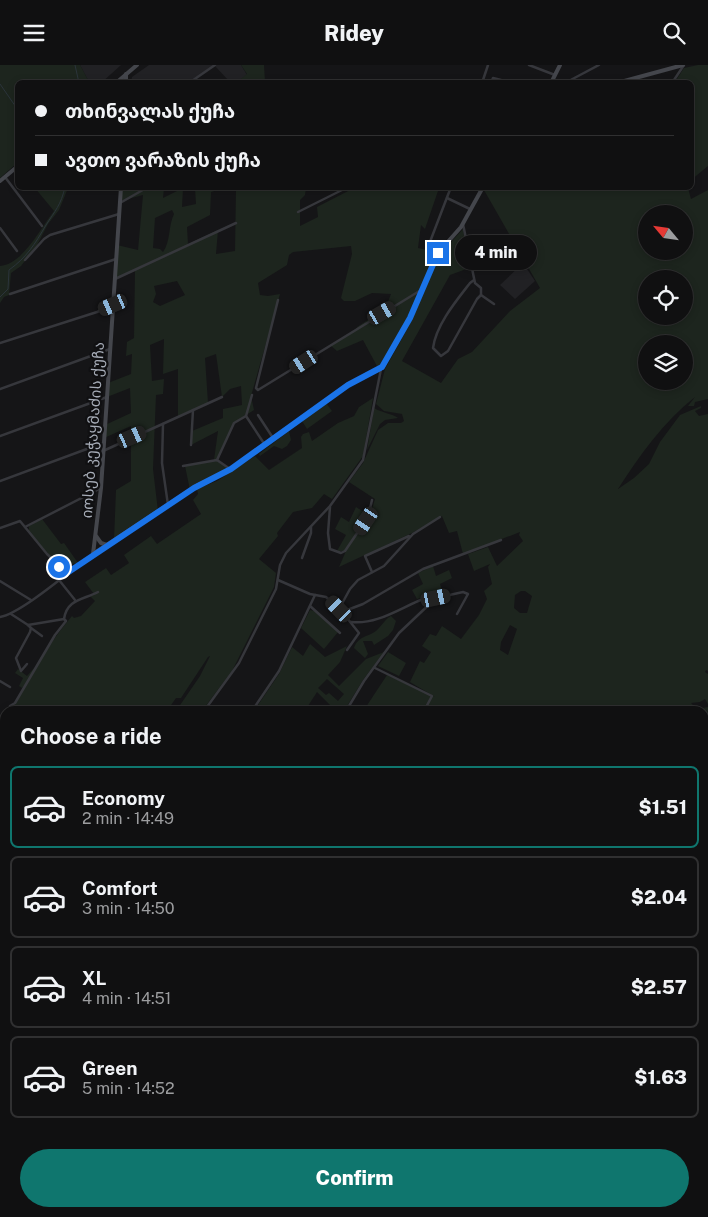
<!DOCTYPE html>
<meta charset="utf-8">
<style>
:root{--surface:#101011;--page:#1e1e1f;--text:#f1f3f6;--muted:#9c9d9f;--line:#303031;--accent:#0f766e}
body{margin:0;font-family:"Public Sans","Noto Sans Georgian",sans-serif;background:var(--page);color:var(--text);height:100vh;display:flex;flex-direction:column;font-size:19px;white-space:nowrap}
*{box-sizing:border-box;margin:0}
p{font-size:16px;color:var(--muted)}
.icon{flex:none;width:28px;height:28px;fill:none;stroke:currentColor;stroke-width:2;stroke-linecap:round;stroke-linejoin:round}
.map{position:relative;flex:1;overflow:hidden}
.details{position:absolute;left:0px;top:641px;width:709px;height:511px;display:flex;flex-direction:column;background:var(--surface);border-radius:15px 15px 0 0;box-shadow:0 2px 8px #0003,0 0 0 1px var(--line)}
.details>*{flex:none}
.banner{position:absolute;left:15px;top:15px;width:679px;height:110px;border-radius:8px;box-shadow:0 2px 8px #0003,0 0 0 1px var(--line);display:grid;align-content:center;height:110px;padding:0 20px;background:var(--surface)}
.needle{width:32px;rotate:299deg}
.tools{position:absolute;left:638px;top:140px;display:grid;gap:10px}
.tools a{display:grid;place-items:center;width:55px;height:55px;border-radius:50%;background:var(--surface);box-shadow:0 2px 8px #0003,0 0 0 1px var(--line);font-size:25px}
.end{position:absolute;width:22px;height:22px;margin:-11px;border:6px solid #1a73e8;background:#fff;box-shadow:0 0 0 2px #fff}
.from{border-radius:50%}
.bubble{position:absolute;height:35px;border-radius:18px;background:var(--surface);box-shadow:0 2px 8px #0003,0 0 0 1px var(--line);font-size:16px;font-weight:800;line-height:35px;text-align:center}
.car{position:absolute;width:15px;height:30px;margin:-15px -8px;border-radius:6px;box-shadow:0 0 4px 1px #0007;background:linear-gradient(#222 24%,#8ab4d8 0 40%,#222 0 76%,#8ab4d8 0 86%,#222 0)}
.banner b{display:flex;align-items:center;gap:18px;height:48px;font-size:19px}
.banner b+b{border-top:1px solid var(--line)}
.banner i{width:12px;height:12px;background:var(--text)}
ul{padding:0;list-style:none}
li{display:flex;align-items:center;gap:15px;height:82px;margin:0 10px 8px;padding:0 10px;border:2px solid var(--line);border-radius:8px}
li div{flex:1}
li b{display:block;font-size:19px}
li em{font-style:normal;font-weight:800}
li.current{border-color:var(--accent)}
li>.icon{width:45px;height:45px;stroke-width:1.5}
h2{padding:0 20px;font-size:22px;line-height:60px}
.primary-button{display:flex;gap:10px;margin-top:auto;padding:10px 20px}
.primary-button a{flex:1;height:58px;border-radius:30px;background:var(--accent);color:#fff;font-size:20px;font-weight:800;line-height:58px;text-align:center}
header{display:flex;justify-content:space-between;align-items:center;height:65px;padding:0 20px;background:var(--surface);font-size:22px;font-weight:800}
.map>svg:first-child{display:block}
.built{fill:#212124}
.green{fill:#1d251e;fill-rule:evenodd}
.lines{fill:none;stroke-linecap:round;stroke-linejoin:round}
.stream{stroke:#2b343b;stroke-width:1}
.street{stroke:#36373c;stroke-width:2.5}
.secondary{stroke:#44464c;stroke-width:4}
.route{stroke:#1a73e8;stroke-width:6}
.labels{text-anchor:middle;stroke-width:4.5;stroke-linejoin:round;paint-order:stroke}
.street-label{font-size:15px;fill:#a6acb7;stroke:#101012}
</style>
<header><svg class="icon" aria-label="menu" viewBox="0 0 24 24"><path d="M4 6h16M4 12h16M4 18h16"/></svg>Ridey<svg class="icon" aria-label="search" viewBox="0 0 24 24"><circle cx="10" cy="10" r="6"/><path d="M15 15l6 6"/></svg></header>
<div class="map">
<svg width="708" height="1152" viewBox="0 0 708 1152">
<rect width="100%" height="100%" fill="#151517"/>
<g class="built">
<polygon points="80,0 121,0 101,18 89,17"/>
<polygon points="149,0 241,0 247,10 237,17 230,17 215,1 189,17 131,18 132,12"/>
<polygon points="523,198 535,216 515,234 500,220"/>
</g>
<g class="green">
<polygon points="0,0 80,0 89,17 18,18 17,98 0,113"/>
<polygon points="241,0 264,0 265,17 237,17 247,9"/>
<polygon points="698,0 708,0 708,101 691,115 691,18 675,17 684,3"/>
<path d="M35,123H68L59,145L48,159L37,180L21,201L11,208L9,230L4,232L0,238V201C23,199 40,164 54,146Z"/>
<path d="M121,123H164L163,133L183,123L182,142L196,139L195,123H224L211,127L210,150L187,162L188,179L218,165L216,189L235,186L236,123H306L305,130L300,135V161L318,152L317,142L354,123H439L425,164L421,160L418,183L427,185L435,194C422,227 403,279 378,303L363,275L337,286L330,280L355,266L357,262L385,244L391,229L372,228L355,236H344L341,233L352,189L351,181L293,187L289,190L287,200L258,218L260,230L268,231L280,229L251,331L254,345L234,358L217,395L231,404L190,425L185,401L214,395L218,366L191,380L192,366L223,353V344L242,340L241,321L230,324L222,332L216,289L205,293L208,338L178,351V304L163,309L164,274L150,280L152,316L164,314L163,329L156,330L153,404L158,446L114,475L116,425L131,416V361L104,373L105,360L131,348L130,323L107,332L108,318L131,309L132,289L126,291L127,277L134,273L135,206L115,214L117,180L138,185L143,130L120,136ZM172,145L174,149C168,161 171,176 163,187L160,184L153,183L155,153ZM177,216L185,230L160,241L153,237L156,229L154,221Z"/>
<path d="M486,123H688L691,134L708,125V334L695,337L694,341H688L695,332C663,357 640,390 618,424L634,413L649,399L660,377L680,350L701,341V343L695,346L699,351L708,349V606L706,605L705,607L708,609V639L705,634L700,637L691,638L697,644L708,642V837L704,836V646L364,645L387,610L435,632L410,617L420,596L424,598L431,587L422,581L430,569L436,571L442,561L461,574L479,550L487,534L484,526L492,519L488,502L490,499L474,506L468,489L488,482L497,501L523,476L519,470L520,467L463,489L457,466L449,468L442,451L412,468L339,502L346,486H337L346,470L335,464L341,452L349,457L356,442L370,451L375,434L349,417L363,398L378,365L388,358H401L404,356L402,349L384,346L376,339L385,304L409,261L440,189L463,164L469,203L450,210L402,296L441,318L458,294L472,287L510,246L540,223L484,125ZM646,149H684V186H646ZM646,214H684V251H646ZM646,279H684V316H646ZM521,526H525L532,531L527,548H520L514,543L515,530ZM510,560L517,564L508,590L500,585L501,577Z"/>
<path d="M373,333L363,391L332,434L324,429L312,443L293,447L277,468L278,471L259,494L276,508L274,522L232,606L202,646H176L200,611L210,591L208,592L181,633H176L167,646H11L24,621L22,623L19,621L23,613L15,608L18,604L27,611L34,603L31,610C44,590 56,569 72,551L74,553L81,551L95,536L90,531L94,529L85,517L106,503L111,510L129,498L124,490L151,471L157,479L201,449L193,435L198,429L197,424L217,416L255,391L269,405L302,383L301,372L303,369L309,367L312,376L338,358L354,351L359,342Z"/>
<polygon points="326,338 332,346 307,364 302,356"/>
<path d="M374,343C382,348 394,349 398,353L385,355L380,359L367,385Z"/>
<polygon points="289,366 291,375 287,381 282,384 274,381 260,391 259,389"/>
<polygon points="42,454 61,479 64,478 78,498 71,499 65,503 60,502 29,467 29,461"/>
<polygon points="433,501 436,511 449,505 452,513 440,519 444,531 429,531 417,534 412,525 423,519 418,508"/>
<polygon points="310,545 314,546 338,567 324,584 301,563"/>
<path d="M391,551L396,556L393,565L388,571L374,580L372,576H363L368,589L365,593L354,583C358,571 368,572 376,566C382,561 384,555 391,551Z"/>
<path d="M310,579L325,592L347,581L340,597L328,610L339,621L366,594L384,587L363,615L344,646H336L317,627L306,644L301,646H254L279,609L292,582L303,591ZM327,614L344,629L338,636L329,628L326,630L318,623Z"/>
<polygon points="388,587 406,598 399,611 378,601"/>
<polygon points="5,657 5,818 0,818 0,666"/>
<polygon points="5,835 5,901 0,904 0,843"/>
<path d="M704,840L708,841V1152C695,1152 671,1146 661,1152H566L565,1148H704Z"/>
<polygon points="5,904 5,995 0,999 0,907"/>
<polygon points="5,1000 5,1148 21,1148 19,1152 0,1152 0,1003"/>
<polygon points="22,1148 468,1148 454,1152 446,1148 434,1148 431,1152 21,1152"/>
</g>
<g class="lines">
<g class="stream">
<polyline points="75,0 79,18"/>
<polyline points="0,19 18,45"/>
<path d="M0,232L8,224L9,205C27,192 35,179 46,160C55,146 61,140 65,122"/>
<polyline points="704,700 708,701"/>
<polyline points="704,888 708,886"/>
<polyline points="0,927 5,926"/>
</g>
<g class="street">
<polyline points="529,0 555,10"/>
<polyline points="189,18 215,0"/>
<polyline points="482,18 488,0"/>
<polyline points="491,18 493,13 501,15"/>
<polyline points="565,18 599,0"/>
<polyline points="672,18 684,0"/>
<polyline points="5,112 42,161"/>
<polyline points="447,133 470,144"/>
<polyline points="120,138 148,122"/>
<polyline points="298,147 348,122"/>
<polyline points="463,159 475,218 481,223 481,230 494,239"/>
<polyline points="0,163 17,186"/>
<polyline points="435,194 428,188 428,182 451,122"/>
<polyline points="25,195 44,174 50,170 119,149"/>
<polyline points="115,214 236,158"/>
<path d="M474,215L470,218C456,236 436,260 433,283L441,291L448,286L477,234L481,230"/>
<polyline points="10,229 116,194"/>
<polyline points="278,235 256,323 258,325 421,225"/>
<polyline points="0,278 97,247 113,240"/>
<polyline points="0,324 110,284"/>
<polyline points="252,330 246,351 265,380"/>
<polyline points="258,350 273,373"/>
<polyline points="163,359 162,398 168,440"/>
<polyline points="0,371 107,332"/>
<polyline points="191,380 193,345"/>
<polyline points="103,386 222,332"/>
<polyline points="217,395 234,358 246,351"/>
<polyline points="183,401 217,395 230,404"/>
<polyline points="0,416 103,378"/>
<polyline points="330,442 328,468 330,484 341,488 345,486 368,452 372,435"/>
<polyline points="25,462 101,423"/>
<polyline points="0,463 20,456 47,489 67,508"/>
<polyline points="302,493 311,468 311,462"/>
<polyline points="372,507 365,491 409,471"/>
<polyline points="59,515 75,535"/>
<polyline points="278,515 310,529 326,532 339,544"/>
<polyline points="0,516 31,535"/>
<polyline points="436,533 463,527 468,529 457,549"/>
<polyline points="310,541 340,568"/>
<polyline points="339,544 350,524 358,515 384,501 413,469 440,452"/>
<polyline points="342,547 363,539 423,504 501,475"/>
<polyline points="343,548 359,568 347,585"/>
<polyline points="11,549 28,560"/>
<path d="M0,552C22,548 72,504 93,489"/>
<polyline points="28,560 64,554"/>
<polyline points="31,563 42,571"/>
<polyline points="27,599 21,606 16,593 30,567 31,563 28,560"/>
<polyline points="375,603 432,631 424,646"/>
<polyline points="0,616 10,622"/>
<path d="M10,641L15,638L55,570L66,556L64,554C67,534 83,535 98,527"/>
<polyline points="204,646 239,598 276,524 280,500 286,488 330,441 363,395 381,304"/>
<polyline points="252,646 279,606 315,530"/>
<path d="M346,646L364,616L399,568L436,533L430,532L423,534C400,543 377,560 351,557"/>
<polyline points="0,905 5,902"/>
<polyline points="0,962 5,954"/>
<polyline points="0,1002 5,997"/>
</g>
<g class="secondary">
<polyline points="116,18 137,0"/>
<polyline points="126,18 126,9"/>
<polyline points="551,18 560,0"/>
<polyline points="617,18 683,0"/>
<polyline points="0,116 18,101"/>
<polyline points="96,471 101,478 107,480"/>
<polyline points="93,489 198,420 231,404 348,320 382,303 410,253 438,188 461,162 483,122"/>
<polyline points="93,489 101,423 121,122"/>
</g>
</g>
<g class="lines">
<polyline class="route" points="59,502 67,508 194,423 231,404 348,320 382,302 410,253 438,188"/>
</g>
<g class="labels">
<g class="street-label">
<text transform="translate(93 365) rotate(-86)" y="5">იოსებ კეჭაყმაძის ქუჩა</text>
</g>
</g>
</svg>
<div class="tools">
<a><svg class="needle" viewBox="-14 -14 28 28"><path d="M0-13l5 13h-10z" fill="#e53935"/><path d="M0 13l5-13h-10z" fill="#9c9d9f"/></svg></a>
<a><svg class="icon" aria-label="locate" viewBox="0 0 24 24"><circle cx="12" cy="12" r="6"/><path d="M12 2v4M12 18v4M2 12h4M18 12h4"/></svg></a>
<a><svg class="icon" aria-label="layers" viewBox="0 0 24 24"><path d="M12 4l9 5-9 5-9-5zM3 14l9 5 9-5"/></svg></a>
</div>
<i class="end from" style="left:59px;top:502px"></i>
<i class="end" style="left:438px;top:188px"></i>
<div class="bubble" style="left:455px;top:170px;width:82px">4 min</div>
<i class="car" style="left:113px;top:240px;rotate:247deg"></i>
<i class="car" style="left:382px;top:248px;rotate:60deg"></i>
<i class="car" style="left:304px;top:297px;rotate:238deg"></i>
<i class="car" style="left:132px;top:372px;rotate:66deg"></i>
<i class="car" style="left:366px;top:456px;rotate:214deg"></i>
<i class="car" style="left:436px;top:533px;rotate:78deg"></i>
<i class="car" style="left:339px;top:544px;rotate:316deg"></i>
<div class="banner">
<b><i class="from"></i>თხინვალას ქუჩა</b>
<b><i></i>ავთო ვარაზის ქუჩა</b>
</div>
<section class="details">
<h2>Choose a ride</h2>
<ul>
<li class="current"><svg class="icon" aria-label="car" viewBox="0 0 24 24"><path d="M5 17H2v-5l4-1 3-4h7l3 4 3 1v5h-3M9 17h6M6 11h13"/><circle cx="7" cy="17" r="2"/><circle cx="17" cy="17" r="2"/></svg><div><b>Economy</b><p>2 min · 14:49</p></div><em>$1.51</em></li>
<li><svg class="icon" aria-label="car" viewBox="0 0 24 24"><path d="M5 17H2v-5l4-1 3-4h7l3 4 3 1v5h-3M9 17h6M6 11h13"/><circle cx="7" cy="17" r="2"/><circle cx="17" cy="17" r="2"/></svg><div><b>Comfort</b><p>3 min · 14:50</p></div><em>$2.04</em></li>
<li><svg class="icon" aria-label="car" viewBox="0 0 24 24"><path d="M5 17H2v-5l4-1 3-4h7l3 4 3 1v5h-3M9 17h6M6 11h13"/><circle cx="7" cy="17" r="2"/><circle cx="17" cy="17" r="2"/></svg><div><b>XL</b><p>4 min · 14:51</p></div><em>$2.57</em></li>
<li><svg class="icon" aria-label="car" viewBox="0 0 24 24"><path d="M5 17H2v-5l4-1 3-4h7l3 4 3 1v5h-3M9 17h6M6 11h13"/><circle cx="7" cy="17" r="2"/><circle cx="17" cy="17" r="2"/></svg><div><b>Green</b><p>5 min · 14:52</p></div><em>$1.63</em></li>
</ul>
<div class="primary-button"><a>Confirm</a></div>
</section>
</div>
